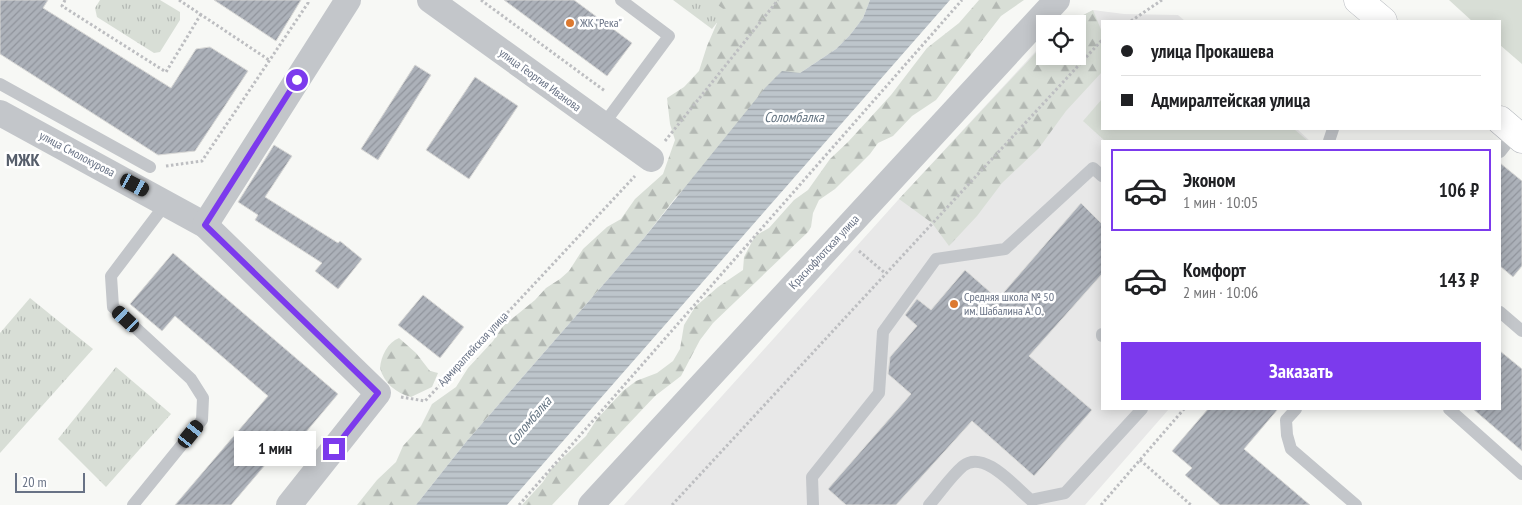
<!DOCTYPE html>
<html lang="ru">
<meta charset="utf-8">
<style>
:root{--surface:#fff;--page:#f2f2f2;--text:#202124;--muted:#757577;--line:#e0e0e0;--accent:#7c3aed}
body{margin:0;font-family:"PT Sans Narrow",sans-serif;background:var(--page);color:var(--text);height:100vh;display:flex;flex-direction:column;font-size:19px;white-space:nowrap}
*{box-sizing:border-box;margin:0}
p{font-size:16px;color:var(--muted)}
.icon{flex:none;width:28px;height:28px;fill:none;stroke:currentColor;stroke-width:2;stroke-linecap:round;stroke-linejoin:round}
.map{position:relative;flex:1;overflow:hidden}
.side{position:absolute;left:1101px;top:140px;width:400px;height:270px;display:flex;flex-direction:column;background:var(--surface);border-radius:0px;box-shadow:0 2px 12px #0003}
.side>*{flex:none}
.guide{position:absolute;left:1101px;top:20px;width:400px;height:110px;border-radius:0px;box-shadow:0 2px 12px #0003;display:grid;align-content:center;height:110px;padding:0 20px;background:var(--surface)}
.buttons{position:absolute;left:1036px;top:15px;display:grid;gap:10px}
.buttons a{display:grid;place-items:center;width:50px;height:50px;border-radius:0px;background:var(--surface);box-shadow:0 2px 12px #0003;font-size:25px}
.scale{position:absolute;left:15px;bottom:12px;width:70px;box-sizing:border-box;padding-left:5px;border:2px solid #687285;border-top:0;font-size:14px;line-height:18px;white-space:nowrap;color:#687285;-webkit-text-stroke:4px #fff;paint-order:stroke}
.end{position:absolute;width:22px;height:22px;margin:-11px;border:6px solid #7c3aed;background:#fff;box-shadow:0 0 0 2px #fff}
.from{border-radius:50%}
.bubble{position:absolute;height:35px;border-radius:0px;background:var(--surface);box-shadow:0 2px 12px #0003;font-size:16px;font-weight:700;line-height:35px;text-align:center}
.car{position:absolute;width:15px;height:30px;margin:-15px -8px;border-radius:6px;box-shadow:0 0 4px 1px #0007;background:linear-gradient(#222 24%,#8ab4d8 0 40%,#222 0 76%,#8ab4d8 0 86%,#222 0)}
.guide b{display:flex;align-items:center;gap:18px;height:48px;font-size:19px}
.guide b+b{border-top:1px solid var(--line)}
.guide i{width:12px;height:12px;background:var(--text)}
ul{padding:9px 0 0;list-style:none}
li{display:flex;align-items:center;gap:15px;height:82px;margin:0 10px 8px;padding:0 10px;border:2px solid transparent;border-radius:0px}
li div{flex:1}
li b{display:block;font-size:19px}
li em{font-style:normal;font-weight:700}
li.current{border-color:var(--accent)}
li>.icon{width:45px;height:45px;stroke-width:1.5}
.primary-button{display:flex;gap:10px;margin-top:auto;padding:10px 20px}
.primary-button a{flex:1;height:58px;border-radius:0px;background:var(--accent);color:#fff;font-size:20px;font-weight:700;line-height:58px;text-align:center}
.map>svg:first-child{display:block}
.built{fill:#e8e8e8}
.forest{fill:url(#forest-firs)}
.park{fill:url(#park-tufts)}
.garden{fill:#d8ded6}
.water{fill:url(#water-rules)}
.building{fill:url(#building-hatch);stroke:#d9d9d7}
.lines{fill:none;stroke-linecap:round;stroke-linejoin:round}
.secondary-casing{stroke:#b6b9bf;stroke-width:29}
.path{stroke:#bdbec1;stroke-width:3;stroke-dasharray:2.5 2.5;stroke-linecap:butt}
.service{stroke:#c3c6ca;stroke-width:12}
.minor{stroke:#c3c6ca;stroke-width:26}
.secondary{stroke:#fff;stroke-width:28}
.route{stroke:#7c3aed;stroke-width:6}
.poi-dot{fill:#dc7930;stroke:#fff;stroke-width:2}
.labels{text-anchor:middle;stroke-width:5;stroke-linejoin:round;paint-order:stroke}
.poi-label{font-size:12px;fill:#687285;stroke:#fff;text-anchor:start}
.street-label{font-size:12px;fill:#687285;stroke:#fff}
.water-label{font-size:14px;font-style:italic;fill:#637380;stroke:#fff}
.district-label{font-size:18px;font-weight:bold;fill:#555d6a;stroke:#fff}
</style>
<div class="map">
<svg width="1522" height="505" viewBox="0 0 1522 505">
<defs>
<pattern id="forest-firs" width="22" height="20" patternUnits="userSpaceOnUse" patternTransform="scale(1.25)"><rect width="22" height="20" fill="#d8ded6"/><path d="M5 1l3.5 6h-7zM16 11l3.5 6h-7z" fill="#b3b8b3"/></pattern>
<pattern id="park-tufts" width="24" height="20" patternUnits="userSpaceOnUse" patternTransform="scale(1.25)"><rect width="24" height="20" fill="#d8ded6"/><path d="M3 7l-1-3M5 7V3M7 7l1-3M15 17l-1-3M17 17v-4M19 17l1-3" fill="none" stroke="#b3b8b3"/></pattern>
<pattern id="water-rules" width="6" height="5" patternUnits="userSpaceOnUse" patternTransform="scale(1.25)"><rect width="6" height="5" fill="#bdc5cb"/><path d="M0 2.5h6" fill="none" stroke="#9da4aa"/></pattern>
<pattern id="building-hatch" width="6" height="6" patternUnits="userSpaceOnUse" patternTransform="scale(1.25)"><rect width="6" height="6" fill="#acb1b9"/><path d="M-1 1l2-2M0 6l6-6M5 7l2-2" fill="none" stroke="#90949c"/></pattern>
</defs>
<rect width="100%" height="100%" fill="#f7f8f5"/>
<polygon class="built" points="1093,10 1124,14 1178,15 1185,21 1102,21 1102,129 1297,129 1310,141 1102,141 1102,409 1169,409 1085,505 624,505 899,199 1036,51 1045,43 1045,56 1078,56 1078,24 1066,24"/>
<g class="forest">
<polygon points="697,0 870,0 863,18 850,35 836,49 800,73 676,197 644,238 466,442 416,505 357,505 377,480 396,462 403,446 421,426 432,404 456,387 468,368 493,341 503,326 535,300 546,288 560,279 569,271 583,249 607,227 621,219 635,199 663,174 675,140 670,124 667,98 684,87 699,71 707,46 717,23 713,15"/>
<polygon points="979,0 1024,0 1001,16 936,100 912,116 893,136 878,143 870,154 835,189 819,200 813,213 811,227 808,232 713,323 700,340 681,376 655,396 552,505 522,505 543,482 551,469 586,436 597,419 623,391 636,381 657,373 673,361 680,349 684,325 695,307 718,287 743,270 744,257 755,236 769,228 794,200 808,190 830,159 848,142 891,95 927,48 959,23"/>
<polygon points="1093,10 1102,32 1102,72 1066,111 1039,148 1002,183 977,216 949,246 932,223 899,199 1045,43 1045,56 1078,56 1078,24 1066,24"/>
<path d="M399,338L416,353L430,371L438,373L432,387L411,397C396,393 384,383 380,368C381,356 388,342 399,338Z"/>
</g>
<g class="park">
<polygon points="100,0 160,0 180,12 180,20 160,52 154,53 97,17 95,8"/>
<polygon points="673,0 711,0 726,11 712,29"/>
<polygon points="30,298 93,349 0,453 0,333"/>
<polygon points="116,367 171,414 106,487 58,439"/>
</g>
<g class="garden">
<polygon points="1449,0 1522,0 1522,64 1500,45 1500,21 1472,21"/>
<polygon points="1102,99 1102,129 1294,129 1308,141 1105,141 1083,121"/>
</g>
<polygon class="water" points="870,0 950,0 507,505 416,505 466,442 644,238 765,88 782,71 800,73 836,49 850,35 863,18"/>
<g class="building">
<polygon points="0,0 48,0 43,8 171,88 196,49 210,47 248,71 195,151 158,155 0,54"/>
<polygon points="214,0 301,0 276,41"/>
<polygon points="504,0 574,0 632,43 607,76"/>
<polygon points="415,65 431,75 378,160 361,149"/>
<polygon points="475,77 518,106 469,179 426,150"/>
<polygon points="274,145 292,156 265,197 338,243 340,241 362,259 338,289 315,271 322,263 255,220 258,215 238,202"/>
<polygon points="1500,163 1522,181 1522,266 1513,277 1500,266"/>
<polygon points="1081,203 1102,224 1102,274 1029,356 1092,410 1034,476 972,421 896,505 846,505 828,489 911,394 888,374 890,357 917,326 905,315 917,299 931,310 965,270 998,299"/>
<polygon points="173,253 338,394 290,451 283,444 231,505 175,505 268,396 175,316 162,331 130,304"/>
<polygon points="423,295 464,327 440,358 398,325"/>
<polygon points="1500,351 1522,369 1522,451 1473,409 1500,409"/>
<polygon points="1208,409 1278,409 1244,449 1310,505 1220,505 1185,475 1192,468 1172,451"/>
</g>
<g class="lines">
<defs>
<g id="secondary">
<polyline points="1358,0 1383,21"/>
<polyline points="1500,120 1522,139"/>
</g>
</defs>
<use href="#secondary" class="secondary-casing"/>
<g class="path">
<polyline points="65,0 62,6 166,72 201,14"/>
<polyline points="179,0 269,60"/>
<polyline points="481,0 605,91"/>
<polyline points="1131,21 1162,0"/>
<polyline points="665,141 778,0"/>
<polyline points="166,166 202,161 308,3 308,0"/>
<polyline points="859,251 885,273"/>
<polyline points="401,397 425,401 635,176"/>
<polyline points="1140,460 1191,505"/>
<polyline points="519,505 962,0"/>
<polyline points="672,505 1102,40"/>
<polyline points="1101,505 1184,409"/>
</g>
<g class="service">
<polyline points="0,84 150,167"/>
<polyline points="603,125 669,36 621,0"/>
<polyline points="1329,141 1333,129"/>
<polyline points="1500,152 1515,133"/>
<polyline points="1500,312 1522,331"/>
<polyline points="1102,334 1102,336"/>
<polyline points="1296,409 1286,420 1287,435 1291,449 1356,505"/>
<polyline points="1449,409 1522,474"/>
<polyline points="133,505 202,420 203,398 191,379 113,307 111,276 167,202"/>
<polyline points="813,505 812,477 879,393 883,332 936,259 1005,249 1093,168 1102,176"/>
<path d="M929,505C940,493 950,477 963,466C984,449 1015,487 1031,500L1065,493L1142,409"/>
</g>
<g class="minor">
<polyline points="430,0 651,159"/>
<polyline points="0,113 205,225 378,393 289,505"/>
<polyline points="205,225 348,0"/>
<polyline points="591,505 1057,0"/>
</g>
<use href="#secondary" class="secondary"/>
</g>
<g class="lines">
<polyline class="route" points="297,80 205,225 378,393 334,449"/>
</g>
<g class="poi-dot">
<circle cx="570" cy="23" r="5"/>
<circle cx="954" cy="304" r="5"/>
</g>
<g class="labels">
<g class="poi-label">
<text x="580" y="27">ЖК "Река"</text>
<text x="964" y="301">Средняя школа № 50<tspan x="964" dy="14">им. Шабалина А. О.</tspan></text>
</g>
<g class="street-label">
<text transform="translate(540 80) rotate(36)" y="4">улица Георгия Иванова</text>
<text transform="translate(77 154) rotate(28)" y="4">улица Смолокурова</text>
<text transform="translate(824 252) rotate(-47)" y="4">Краснофлотская улица</text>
<text transform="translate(473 349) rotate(-47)" y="4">Адмиралтейская улица</text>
</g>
<g class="water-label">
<text x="794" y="122">Соломбалка</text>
<text transform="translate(529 421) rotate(-49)" y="5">Соломбалка</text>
</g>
<g class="district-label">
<text x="23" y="166">МЖК</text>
</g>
</g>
</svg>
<div class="buttons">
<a><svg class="icon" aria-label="locate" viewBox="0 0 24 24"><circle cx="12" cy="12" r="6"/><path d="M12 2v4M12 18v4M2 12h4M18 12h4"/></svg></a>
</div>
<div class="scale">20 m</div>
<i class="end from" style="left:297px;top:80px"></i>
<i class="end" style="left:334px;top:449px"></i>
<div class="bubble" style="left:234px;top:431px;width:82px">1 мин</div>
<i class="car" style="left:135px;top:185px;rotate:118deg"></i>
<i class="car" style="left:126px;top:319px;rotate:313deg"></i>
<i class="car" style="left:191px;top:434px;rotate:39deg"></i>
<div class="guide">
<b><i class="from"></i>улица Прокашева</b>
<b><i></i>Адмиралтейская улица</b>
</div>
<section class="side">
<ul>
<li class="current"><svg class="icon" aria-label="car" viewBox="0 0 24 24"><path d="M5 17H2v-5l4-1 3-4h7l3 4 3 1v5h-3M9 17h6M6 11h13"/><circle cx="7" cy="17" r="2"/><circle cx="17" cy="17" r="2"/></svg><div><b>Эконом</b><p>1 мин · 10:05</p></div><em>106 ₽</em></li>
<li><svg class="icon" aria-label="car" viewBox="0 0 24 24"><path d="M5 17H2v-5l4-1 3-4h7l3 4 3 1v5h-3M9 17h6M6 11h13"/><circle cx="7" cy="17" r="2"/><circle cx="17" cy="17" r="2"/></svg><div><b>Комфорт</b><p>2 мин · 10:06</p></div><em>143 ₽</em></li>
</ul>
<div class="primary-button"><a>Заказать</a></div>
</section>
</div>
